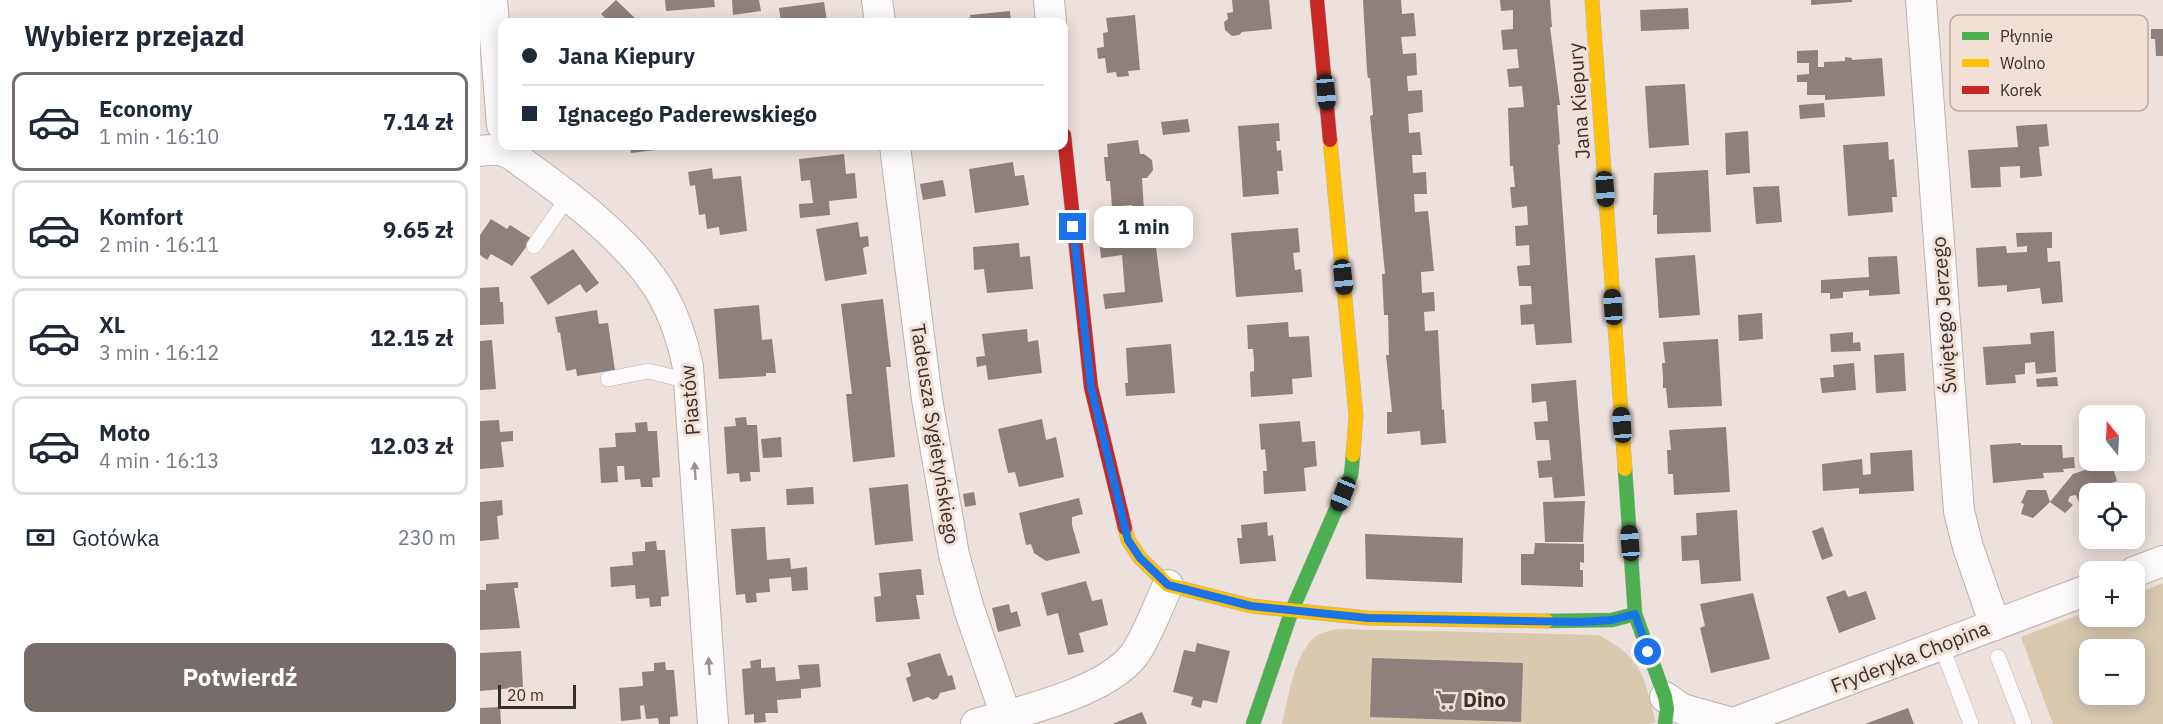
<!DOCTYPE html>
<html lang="pl">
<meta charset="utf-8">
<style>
:root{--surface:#fff;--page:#f2f2f3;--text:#1f2937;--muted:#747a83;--line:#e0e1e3;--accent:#766d6a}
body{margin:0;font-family:"IBM Plex Sans",sans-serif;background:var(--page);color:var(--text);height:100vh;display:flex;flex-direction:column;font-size:22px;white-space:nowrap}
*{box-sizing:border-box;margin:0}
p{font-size:20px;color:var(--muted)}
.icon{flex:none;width:33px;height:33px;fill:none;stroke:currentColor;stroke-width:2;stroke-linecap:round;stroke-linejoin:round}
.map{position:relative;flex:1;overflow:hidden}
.panel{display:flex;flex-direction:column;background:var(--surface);width:480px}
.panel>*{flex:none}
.banner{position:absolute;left:18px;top:18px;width:570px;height:132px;border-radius:12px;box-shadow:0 3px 15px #0003;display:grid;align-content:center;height:132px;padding:0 24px;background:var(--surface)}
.needle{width:39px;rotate:342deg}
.buttons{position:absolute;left:1599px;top:405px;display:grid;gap:12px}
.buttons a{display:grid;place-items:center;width:66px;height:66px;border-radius:12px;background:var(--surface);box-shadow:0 3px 15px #0003;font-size:30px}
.scale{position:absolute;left:18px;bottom:15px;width:78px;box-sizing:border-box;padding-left:6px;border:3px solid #362f2c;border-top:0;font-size:16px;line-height:21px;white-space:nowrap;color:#362f2c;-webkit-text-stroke:4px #f2dfd6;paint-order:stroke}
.end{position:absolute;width:27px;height:27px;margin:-14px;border:8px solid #1a73e8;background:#fff;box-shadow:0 0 0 3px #fff}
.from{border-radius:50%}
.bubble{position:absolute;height:42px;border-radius:12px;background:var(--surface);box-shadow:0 3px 15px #0003;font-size:20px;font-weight:800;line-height:42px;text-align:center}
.car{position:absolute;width:18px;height:36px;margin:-18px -9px;border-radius:8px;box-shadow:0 0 4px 2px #0007;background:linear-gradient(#222 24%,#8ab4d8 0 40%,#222 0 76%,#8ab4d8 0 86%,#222 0)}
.banner b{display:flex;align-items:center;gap:21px;height:57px;font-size:22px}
.banner b+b{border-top:2px solid var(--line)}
.banner i{width:15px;height:15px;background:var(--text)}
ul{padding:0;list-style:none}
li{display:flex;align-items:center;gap:18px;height:99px;margin:0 12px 9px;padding:0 12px;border:3px solid var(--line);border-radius:12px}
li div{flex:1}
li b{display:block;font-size:22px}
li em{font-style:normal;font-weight:800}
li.current{border-color:var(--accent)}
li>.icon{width:54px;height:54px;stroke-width:1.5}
h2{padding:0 24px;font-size:27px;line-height:72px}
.pay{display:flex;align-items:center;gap:15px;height:66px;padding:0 24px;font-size:22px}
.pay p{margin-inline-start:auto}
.action{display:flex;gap:12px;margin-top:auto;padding:12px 24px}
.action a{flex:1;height:69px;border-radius:12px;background:var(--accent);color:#fff;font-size:24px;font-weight:800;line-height:69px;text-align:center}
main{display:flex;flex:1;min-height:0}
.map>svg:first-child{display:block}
.green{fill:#d8c9af;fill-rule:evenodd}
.building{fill:#8e807d}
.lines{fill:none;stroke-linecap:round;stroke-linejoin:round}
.lane-casing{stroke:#bab2ae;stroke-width:16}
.street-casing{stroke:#bab2ae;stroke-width:32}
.fast-casing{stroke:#bab2ae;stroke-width:15}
.slow-casing{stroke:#bab2ae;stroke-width:15}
.jam-casing{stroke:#bab2ae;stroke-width:15}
.lane{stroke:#fcfafa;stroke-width:15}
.street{stroke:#fcfafa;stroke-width:30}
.fast{stroke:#4caf50;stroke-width:14}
.slow{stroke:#ffc107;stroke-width:14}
.jam{stroke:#c62828;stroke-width:14}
.oneway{fill:#999493}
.route{stroke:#1a73e8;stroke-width:8}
.labels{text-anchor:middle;stroke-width:6;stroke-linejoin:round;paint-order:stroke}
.street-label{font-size:20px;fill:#362f2c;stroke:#f2dfd6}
.poi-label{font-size:20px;font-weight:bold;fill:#362f2c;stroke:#f2dfd6;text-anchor:start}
.key{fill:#f2dfd6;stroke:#baaaa3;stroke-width:1.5}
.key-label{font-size:16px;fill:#362f2c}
</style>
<main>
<section class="panel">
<h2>Wybierz przejazd</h2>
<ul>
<li class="current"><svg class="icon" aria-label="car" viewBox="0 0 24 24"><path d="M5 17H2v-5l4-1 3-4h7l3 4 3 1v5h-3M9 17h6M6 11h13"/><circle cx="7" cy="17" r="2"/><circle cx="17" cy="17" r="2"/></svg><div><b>Economy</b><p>1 min · 16:10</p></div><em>7.14 zł</em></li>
<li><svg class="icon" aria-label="car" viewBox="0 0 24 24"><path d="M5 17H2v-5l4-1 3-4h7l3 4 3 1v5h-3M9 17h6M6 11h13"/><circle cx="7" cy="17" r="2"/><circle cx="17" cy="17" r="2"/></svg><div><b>Komfort</b><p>2 min · 16:11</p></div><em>9.65 zł</em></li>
<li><svg class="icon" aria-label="car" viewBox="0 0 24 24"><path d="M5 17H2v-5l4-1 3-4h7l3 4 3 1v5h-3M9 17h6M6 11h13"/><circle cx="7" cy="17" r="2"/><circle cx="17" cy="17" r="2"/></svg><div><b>XL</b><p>3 min · 16:12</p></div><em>12.15 zł</em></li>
<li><svg class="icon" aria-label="car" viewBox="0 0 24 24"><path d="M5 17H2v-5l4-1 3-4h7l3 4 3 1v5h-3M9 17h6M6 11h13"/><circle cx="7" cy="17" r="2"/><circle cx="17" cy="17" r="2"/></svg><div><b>Moto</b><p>4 min · 16:13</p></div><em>12.03 zł</em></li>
</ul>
<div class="pay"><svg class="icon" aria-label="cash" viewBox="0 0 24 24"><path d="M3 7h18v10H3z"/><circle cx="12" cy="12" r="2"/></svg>Gotówka<p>230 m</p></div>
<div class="action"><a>Potwierdź</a></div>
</section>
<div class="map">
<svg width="1683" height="724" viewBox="0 0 1683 724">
<rect width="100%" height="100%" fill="#ece1dc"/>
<g class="green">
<path d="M1683,583V724H1573L1541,637L1609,611L1610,616H1654L1655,594ZM1610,650H1654V694H1610Z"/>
<path d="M857,629L1119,635C1165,661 1163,675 1176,722L1170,724H802C808,699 814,654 835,637C840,633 850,631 857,629Z"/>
</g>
<g class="building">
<polygon points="136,0 156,19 152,22 122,22 126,19 121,14"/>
<polygon points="185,0 234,0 235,7 186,11"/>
<polygon points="252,0 279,0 281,11 253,15"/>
<polygon points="752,0 789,0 792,29 762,32 759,35 752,36 745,30 744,22 748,19 747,13 753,12"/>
<polygon points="883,0 921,0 922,14 934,13 936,36 921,37 923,54 936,53 937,75 927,76 928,91 942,90 943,112 928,114 929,133 940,132 942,155 932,155 933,173 946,172 947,194 934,194 935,212 948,211 954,271 941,272 942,293 954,292 955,311 944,312 945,331 958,330 962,410 964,409 966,443 941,445 940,431 907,434 907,412 912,412 906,355 909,355 908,315 904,315 902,274 905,274 890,116 893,115 890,78 888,78 887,71"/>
<polygon points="1020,0 1070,0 1072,27 1070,27 1080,105 1077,105 1080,144 1078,145 1092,343 1056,345 1054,324 1041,325 1040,305 1052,304 1051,286 1039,286 1037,266 1050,265 1049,245 1036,246 1035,226 1048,225 1047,206 1032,208 1030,187 1035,187 1033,166 1030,166 1028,108 1044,107 1042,86 1029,87 1027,69 1039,68 1037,49 1023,50 1021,30 1033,29 1033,10 1021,11"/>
<polygon points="1331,0 1372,0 1372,2 1331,5"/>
<polygon points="344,2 347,21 356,20 356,22 301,22 299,8"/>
<polygon points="1208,8 1209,29 1161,31 1160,10"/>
<polygon points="530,11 531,22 491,22 490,15"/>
<polygon points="655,15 660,70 648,71 649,76 637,77 636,72 627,73 625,58 618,59 617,48 624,47 623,33 628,32 626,18"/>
<polygon points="1671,29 1683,29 1683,56 1676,56 1675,39 1671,39"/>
<polygon points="1338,50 1338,67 1344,67 1344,62 1365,61 1365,57 1372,58 1372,60 1402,58 1405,96 1345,100 1345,95 1327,95 1327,82 1317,82 1317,75 1329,74 1329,63 1317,63 1317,51"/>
<polygon points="1205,84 1209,145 1169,148 1165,86"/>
<polygon points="1344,103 1345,117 1320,119 1319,105"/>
<polygon points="708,119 710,132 683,135 681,122"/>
<polygon points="799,123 800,141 796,141 797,151 801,150 803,171 797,171 799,194 763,197 758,126"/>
<polygon points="1567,124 1569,146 1559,147 1562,176 1540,178 1540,166 1520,167 1521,187 1491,188 1488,150 1538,147 1536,126"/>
<polygon points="1268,131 1270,173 1246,175 1245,133"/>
<polygon points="658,140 660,154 664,154 672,160 673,170 667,178 662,178 664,211 653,211 652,205 632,207 630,181 626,181 624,157 628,157 627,144"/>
<polygon points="1408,142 1409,160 1414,159 1417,197 1412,197 1413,212 1368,216 1363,145"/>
<polygon points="150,146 191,146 192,148 151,153"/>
<polygon points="364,154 366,174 375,173 377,198 349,201 350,215 320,218 319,204 333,203 330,180 321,181 319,159"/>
<polygon points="533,162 535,176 544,175 549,205 495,213 489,169"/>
<polygon points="232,168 233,179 261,176 267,231 240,235 239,227 227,229 225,214 219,215 215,185 210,186 208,172"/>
<polygon points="1228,170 1231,232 1177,234 1177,215 1173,215 1174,173"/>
<polygon points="463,180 466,196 443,200 440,184"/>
<polygon points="1299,186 1302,222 1276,224 1273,187"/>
<polygon points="11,219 27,229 30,225 52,239 32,266 11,254 7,260 0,255 0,235"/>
<polygon points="378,222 380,237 388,236 389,246 383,248 387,274 345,281 336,229"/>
<polygon points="818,228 820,252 813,253 815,270 821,269 823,292 756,297 751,233"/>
<polygon points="1572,232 1572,248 1567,248 1568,262 1580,261 1583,302 1562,304 1560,288 1527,292 1527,285 1498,287 1496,248 1526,246 1527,253 1547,252 1547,246 1537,247 1536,233"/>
<polygon points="638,238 638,243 675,239 683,302 625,309 623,294 645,292 642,255 621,258 619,239"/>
<polygon points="539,243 540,257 550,256 553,289 507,293 504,269 494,270 493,247"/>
<polygon points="93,249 119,283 106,293 100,284 68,305 50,277"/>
<polygon points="1215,255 1220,315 1179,318 1175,258"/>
<polygon points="1417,256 1420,294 1389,296 1389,290 1363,292 1363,298 1350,299 1350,293 1341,293 1341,280 1389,277 1388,257"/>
<polygon points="19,287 20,302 23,302 24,324 0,325 0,288"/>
<polygon points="403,299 411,367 406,367 415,457 373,462 366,394 372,394 361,304"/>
<polygon points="279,305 282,340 292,339 296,373 286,373 286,376 239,379 234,309"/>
<polygon points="117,310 119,324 128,323 135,370 97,376 96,369 86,371 80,332 78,333 75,317"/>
<polygon points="1282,313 1283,339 1259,341 1258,315"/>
<polygon points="808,322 809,337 829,336 832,377 812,379 813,394 771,397 770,372 774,371 774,360 773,349 768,349 767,325"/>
<polygon points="547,329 548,342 558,340 562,373 508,380 506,365 497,367 496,357 505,356 502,334"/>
<polygon points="1574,331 1576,372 1556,374 1555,362 1545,363 1545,374 1535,375 1536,383 1506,385 1503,347 1551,344 1550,333"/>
<polygon points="1373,332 1373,343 1380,342 1381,351 1351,352 1350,334"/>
<polygon points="1238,339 1242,406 1188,408 1186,388 1183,388 1183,377 1182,363 1185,363 1183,342"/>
<polygon points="12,340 16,389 0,390 0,341"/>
<polygon points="691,344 695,393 646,396 645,383 648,383 646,348"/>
<polygon points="1424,353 1426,391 1396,393 1394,355"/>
<polygon points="1374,363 1376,390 1342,393 1340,378 1354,377 1353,365"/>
<polygon points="1577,377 1578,386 1557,387 1556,379"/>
<polygon points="1096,380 1105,496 1074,498 1072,477 1059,478 1057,461 1071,460 1069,440 1056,440 1054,422 1068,421 1066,401 1052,403 1051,384"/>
<polygon points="266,417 267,425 277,425 280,472 270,472 271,481 260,482 259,473 247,474 244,427 256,426 255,418"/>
<polygon points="562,419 566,440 576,437 584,477 539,487 535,472 528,473 518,429"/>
<polygon points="19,420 20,432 33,431 33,441 21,442 24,467 0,469 0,421"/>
<polygon points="820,421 822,442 835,441 836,455 837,466 824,468 826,491 784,494 783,471 787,471 785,449 781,450 779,424"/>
<polygon points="167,422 168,431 177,431 180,477 172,478 173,487 161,487 160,479 145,480 144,466 137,466 138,482 121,483 119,448 136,447 135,433 156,432 155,423"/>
<polygon points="1246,427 1250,492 1194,495 1193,474 1188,474 1187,450 1191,450 1189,430"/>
<polygon points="301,437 302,457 283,458 281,439"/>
<polygon points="1541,443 1541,445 1582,445 1583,458 1594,457 1595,468 1583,469 1584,472 1563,473 1564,478 1513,483 1510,445"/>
<polygon points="1432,450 1434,491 1379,494 1379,488 1343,491 1342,464 1382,459 1383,475 1391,474 1390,453"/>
<polygon points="1631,461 1637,481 1614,489 1616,494 1610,494 1610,531 1596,495 1590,496 1588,501 1593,505 1585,513 1570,502 1553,518 1541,514 1544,504 1541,503 1547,490 1566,490 1570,502 1593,474"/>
<polygon points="428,484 433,541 395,545 389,488"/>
<polygon points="333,487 334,504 307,505 306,489"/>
<polygon points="494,492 496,505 485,507 483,494"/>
<polygon points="599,498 603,514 592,517 592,525 600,553 566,561 554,553 551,544 546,545 539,513"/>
<polygon points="22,500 23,515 17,516 19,539 0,541 0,502"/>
<polygon points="1105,501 1103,542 1065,542 1063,502"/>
<polygon points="1257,510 1261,581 1221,584 1219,560 1202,561 1201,536 1217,535 1216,513"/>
<polygon points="787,522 788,536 793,535 796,561 760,564 757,538 762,538 761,525"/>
<polygon points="285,527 287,560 310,558 311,569 327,567 328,590 312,591 311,577 289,579 290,592 276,593 277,602 266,603 265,594 256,595 251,529"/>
<polygon points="1343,527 1353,556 1342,560 1332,531"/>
<polygon points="885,534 983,538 982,583 886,579"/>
<polygon points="176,541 177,550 185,550 189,596 181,597 181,606 170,607 169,598 156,599 155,585 131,587 130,567 153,565 152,552 165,551 165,542"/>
<polygon points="1055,543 1104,544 1104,563 1100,562 1100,570 1103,570 1103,587 1041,585 1041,554 1054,554"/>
<polygon points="441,569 444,595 436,595 440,619 396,622 394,597 401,596 399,573"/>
<polygon points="606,581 612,601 622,599 628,625 599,633 604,652 588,655 578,613 567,616 561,593"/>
<polygon points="38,582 38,588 34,588 40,628 0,630 0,590 6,590 6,584"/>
<polygon points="1365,590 1368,597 1386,591 1396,619 1359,633 1346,597"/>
<polygon points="1273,593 1290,659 1231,673 1220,628 1225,626 1220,604"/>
<polygon points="529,604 531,613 537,611 541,626 518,632 512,608"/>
<polygon points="717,643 750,651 737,703 723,700 721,708 711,705 713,697 693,692 704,650 715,652"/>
<polygon points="41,651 43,687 0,691 0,653"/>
<polygon points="460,653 468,676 472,675 476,689 460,693 458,698 453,700 448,697 433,702 426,678 431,676 427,663"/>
<polygon points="892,658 1043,663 1041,722 890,717"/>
<polygon points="281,659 281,668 295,667 296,681 320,679 318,665 339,664 341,687 321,689 321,698 297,700 298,713 285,713 286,722 274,723 274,714 265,715 262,669 271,668 270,661"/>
<polygon points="185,662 186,670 194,670 198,716 190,717 190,724 179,724 178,718 166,719 164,705 160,706 161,719 141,721 139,688 163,686 162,672 174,671 174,663"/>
<polygon points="20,707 21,724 0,724 0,708"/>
<polygon points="1428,708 1434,724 1385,724"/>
<polygon points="662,712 667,724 632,724"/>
</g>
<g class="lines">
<defs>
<g id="lane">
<polyline points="54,246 88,197"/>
<polyline points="128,379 168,371 209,381"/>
<polyline points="1461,645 1491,724"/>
<polyline points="1518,657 1544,724"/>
</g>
<g id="street">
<polyline points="12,0 22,125"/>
<polyline points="397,0 400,22"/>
<polyline points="569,0 571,22"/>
<polyline points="1441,0 1479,511 1488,547 1515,625"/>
<polyline points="415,146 447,399 474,555 489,609 526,716"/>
<path d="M0,151C7,150 16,149 23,151C32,153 42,163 50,168C96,201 153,245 182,294C195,317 203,342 208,367L233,724"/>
<polyline points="1654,572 1683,561"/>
<polyline points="1185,697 1202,709 1252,723"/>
<path d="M496,724C540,712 626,692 654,655C666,639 679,604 688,585"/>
<polyline points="1251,724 1610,589"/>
</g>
<g id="fast">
<polyline points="1145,469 1155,614 1185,697 1187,709 1185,724"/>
<polyline points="1067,621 1132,620 1155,614"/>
<polyline points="773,724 812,610 871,475 873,455"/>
</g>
<g id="slow">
<polyline points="1112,0 1145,469"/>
<polyline points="850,140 876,416 873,455"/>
<polyline points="645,528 648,540 660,558 688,585 771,606 888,618 1067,621"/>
</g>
<g id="jam">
<polyline points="837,0 850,140"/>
<polyline points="584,135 611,387 645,528"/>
</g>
</defs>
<use href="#lane" class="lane-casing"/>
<use href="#street" class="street-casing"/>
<use href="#fast" class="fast-casing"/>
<use href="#slow" class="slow-casing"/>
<use href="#jam" class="jam-casing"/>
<use href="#lane" class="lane"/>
<use href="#street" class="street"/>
<use href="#fast" class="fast"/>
<use href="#slow" class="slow"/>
<use href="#jam" class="jam"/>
</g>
<defs><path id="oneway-solid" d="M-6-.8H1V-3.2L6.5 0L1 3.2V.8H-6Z" transform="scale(1.5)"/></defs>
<g class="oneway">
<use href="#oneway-solid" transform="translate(215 471) rotate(-94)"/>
<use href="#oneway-solid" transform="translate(229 666) rotate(-94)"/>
</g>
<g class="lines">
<polyline class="route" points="593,227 611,387 648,540 660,558 688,585 771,606 888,618 1100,622 1132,620 1155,614 1168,652"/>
</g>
<defs>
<symbol id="supermarket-bare" viewBox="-9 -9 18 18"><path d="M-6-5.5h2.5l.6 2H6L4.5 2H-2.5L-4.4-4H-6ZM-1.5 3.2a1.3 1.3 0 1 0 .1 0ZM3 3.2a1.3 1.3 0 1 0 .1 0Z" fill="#766d6a" stroke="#f2dfd6" stroke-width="2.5" paint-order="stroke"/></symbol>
</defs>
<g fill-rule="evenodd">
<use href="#supermarket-bare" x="951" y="685" width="30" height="30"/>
</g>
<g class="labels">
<g class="street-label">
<text transform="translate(1099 101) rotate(-94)" y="7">Jana Kiepury</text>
<text transform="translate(1464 315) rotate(-94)" y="7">Świętego Jerzego</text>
<text transform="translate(210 400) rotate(-95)" y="7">Piastów</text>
<text transform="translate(455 434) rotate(81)" y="7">Tadeusza Sygietyńskiego</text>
<text transform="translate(1430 657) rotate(-21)" y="7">Fryderyka Chopina</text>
</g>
<g class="poi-label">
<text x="983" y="707">Dino</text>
</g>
</g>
<rect x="1470" y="15" width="198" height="96" rx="9" class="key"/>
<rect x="1482" y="32" width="27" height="8" fill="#4caf50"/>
<rect x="1482" y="59" width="27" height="8" fill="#ffc107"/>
<rect x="1482" y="86" width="27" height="8" fill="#c62828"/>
<g class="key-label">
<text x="1520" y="42">Płynnie</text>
<text x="1520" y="69">Wolno</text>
<text x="1520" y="96">Korek</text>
</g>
</svg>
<div class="buttons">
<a><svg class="needle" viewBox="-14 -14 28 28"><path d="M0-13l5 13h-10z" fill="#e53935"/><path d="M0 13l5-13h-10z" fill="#747a83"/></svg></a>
<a><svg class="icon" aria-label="locate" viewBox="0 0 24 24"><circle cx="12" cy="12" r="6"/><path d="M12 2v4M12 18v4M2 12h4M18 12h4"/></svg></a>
<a>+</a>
<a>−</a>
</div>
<div class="scale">20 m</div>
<i class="end from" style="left:1168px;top:652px"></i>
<i class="end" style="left:593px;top:227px"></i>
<div class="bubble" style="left:614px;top:206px;width:99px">1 min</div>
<i class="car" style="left:846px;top:92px;rotate:175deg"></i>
<i class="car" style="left:1125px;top:189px;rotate:176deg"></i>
<i class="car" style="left:863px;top:277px;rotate:174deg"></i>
<i class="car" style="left:1133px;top:307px;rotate:356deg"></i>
<i class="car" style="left:1142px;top:425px;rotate:356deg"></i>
<i class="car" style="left:863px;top:494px;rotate:202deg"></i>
<i class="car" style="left:1150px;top:543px;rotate:356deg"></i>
<div class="banner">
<b><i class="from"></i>Jana Kiepury</b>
<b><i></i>Ignacego Paderewskiego</b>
</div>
</div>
</main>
